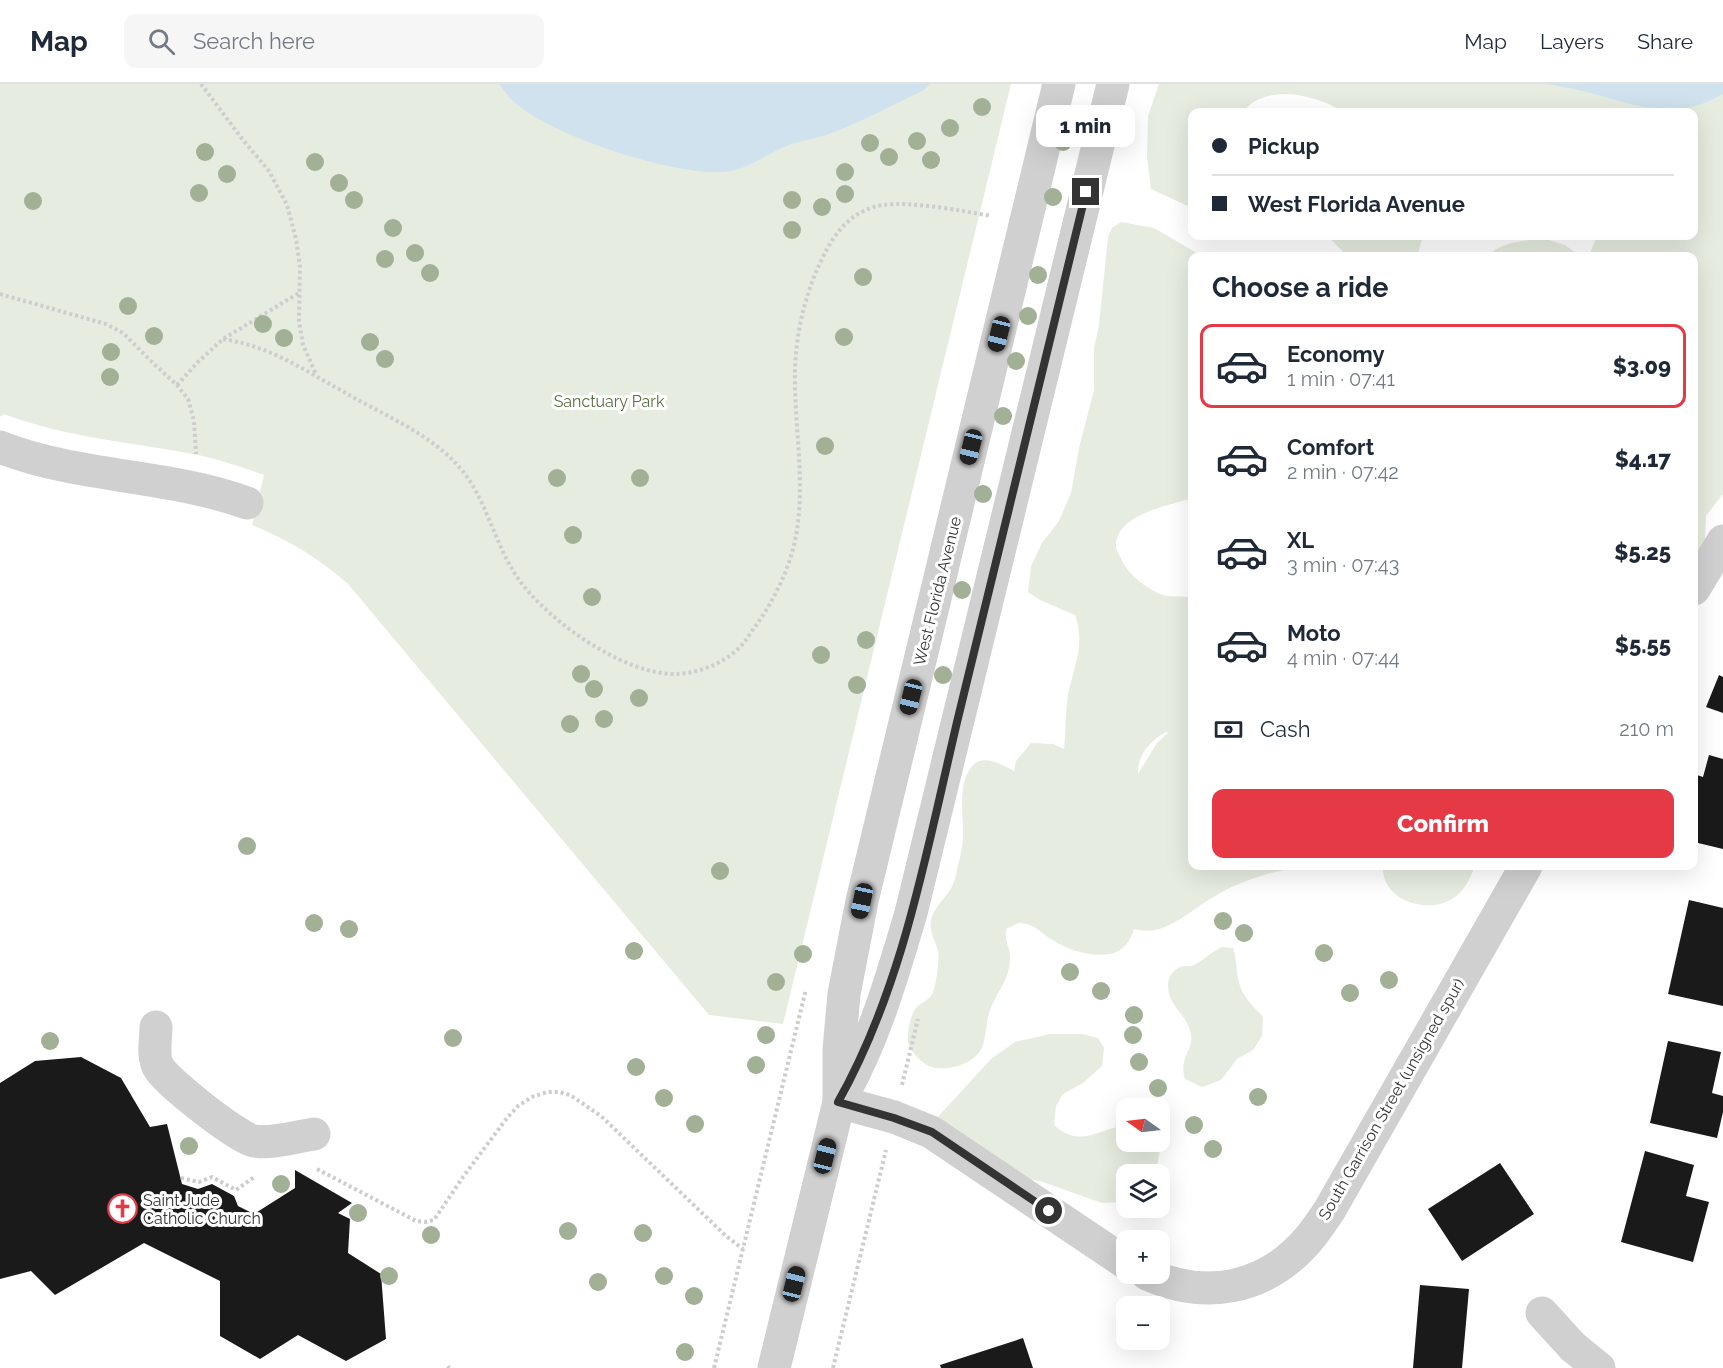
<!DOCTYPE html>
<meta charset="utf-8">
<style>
:root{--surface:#fff;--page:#f6f6f7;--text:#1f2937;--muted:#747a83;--line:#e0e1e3;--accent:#e63946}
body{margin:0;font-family:Raleway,sans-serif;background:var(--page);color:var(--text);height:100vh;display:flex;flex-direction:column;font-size:22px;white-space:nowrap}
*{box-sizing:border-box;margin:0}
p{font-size:20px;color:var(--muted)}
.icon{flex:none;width:33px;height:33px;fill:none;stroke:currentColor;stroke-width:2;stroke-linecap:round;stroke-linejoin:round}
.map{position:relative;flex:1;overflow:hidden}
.panel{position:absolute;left:1188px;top:168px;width:510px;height:618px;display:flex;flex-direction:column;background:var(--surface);border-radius:12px;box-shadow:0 6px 24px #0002}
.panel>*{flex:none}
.top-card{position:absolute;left:1188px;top:24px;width:510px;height:132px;border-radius:12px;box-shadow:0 6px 24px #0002;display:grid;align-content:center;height:132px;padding:0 24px;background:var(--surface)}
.needle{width:39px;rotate:284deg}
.controls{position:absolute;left:1116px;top:1014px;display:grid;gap:12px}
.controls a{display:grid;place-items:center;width:54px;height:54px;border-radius:12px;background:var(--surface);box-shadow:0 6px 24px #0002;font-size:30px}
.end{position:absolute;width:27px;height:27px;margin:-14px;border:8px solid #333;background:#fff;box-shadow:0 0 0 3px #fff}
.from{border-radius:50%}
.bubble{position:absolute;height:42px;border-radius:12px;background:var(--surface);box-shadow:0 6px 24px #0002;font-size:20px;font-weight:800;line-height:42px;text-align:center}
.car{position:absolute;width:18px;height:36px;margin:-18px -9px;border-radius:8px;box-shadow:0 0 4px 2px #0007;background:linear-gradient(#222 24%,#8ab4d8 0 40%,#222 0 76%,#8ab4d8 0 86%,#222 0)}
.top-card b{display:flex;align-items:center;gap:21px;height:57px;font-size:22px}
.top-card b+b{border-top:2px solid var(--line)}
.top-card i{width:15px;height:15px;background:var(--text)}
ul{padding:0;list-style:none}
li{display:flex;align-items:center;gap:18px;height:84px;margin:0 12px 9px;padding:0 12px;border:3px solid transparent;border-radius:12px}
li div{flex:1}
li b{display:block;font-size:22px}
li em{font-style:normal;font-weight:800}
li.current{border-color:var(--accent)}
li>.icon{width:54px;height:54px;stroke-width:1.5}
h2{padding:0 24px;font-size:27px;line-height:72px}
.pay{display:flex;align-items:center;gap:15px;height:66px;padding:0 24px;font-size:22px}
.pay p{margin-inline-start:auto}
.button{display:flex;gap:12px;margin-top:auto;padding:12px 24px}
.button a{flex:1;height:69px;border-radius:12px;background:var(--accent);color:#fff;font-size:24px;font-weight:800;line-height:69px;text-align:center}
header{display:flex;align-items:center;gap:36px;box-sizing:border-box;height:84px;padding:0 30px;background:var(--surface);border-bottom:2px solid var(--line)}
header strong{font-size:28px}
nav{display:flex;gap:33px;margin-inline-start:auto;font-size:21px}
.search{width:420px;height:54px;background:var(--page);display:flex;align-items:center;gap:15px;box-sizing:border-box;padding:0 21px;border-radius:12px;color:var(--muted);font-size:22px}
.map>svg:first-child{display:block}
.green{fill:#e6ecdf;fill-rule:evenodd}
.water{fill:#cfe2ee}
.building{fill:#1a1a1a}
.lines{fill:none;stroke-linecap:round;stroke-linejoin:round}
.path{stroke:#cdcdcd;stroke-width:4;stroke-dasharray:3 3;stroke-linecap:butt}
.minor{stroke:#d0d0d0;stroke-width:33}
.tree{fill:#a2b095}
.route{stroke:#333;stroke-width:8}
.labels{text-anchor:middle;stroke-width:6;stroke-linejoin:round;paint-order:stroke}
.park-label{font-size:16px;fill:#56703f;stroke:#fff}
.street-label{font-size:16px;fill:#333;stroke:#fff}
.poi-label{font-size:16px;fill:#333;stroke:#fff;text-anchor:start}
</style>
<header>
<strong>Map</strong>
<div class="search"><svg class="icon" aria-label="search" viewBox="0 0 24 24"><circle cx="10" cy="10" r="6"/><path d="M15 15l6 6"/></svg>Search here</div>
<nav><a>Map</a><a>Layers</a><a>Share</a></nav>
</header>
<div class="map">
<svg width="1723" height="1284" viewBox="0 0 1723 1284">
<rect width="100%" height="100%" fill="#fff"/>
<g class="green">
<path d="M0,0H1011L783,940L709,931L348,500C319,474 288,456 252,441L264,391C242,383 221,376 198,371C133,358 66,354 4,330L0,333Z"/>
<path d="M1159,0H1723V410L1706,432L1705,456L1694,486V172H1589L1597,152H1694V28H1343C1315,9 1264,0 1243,28H1192V124L1151,105L1147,72L1148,32Z"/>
<path d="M1121,138L1154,144L1202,172H1192V414C1169,422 1114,430 1116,464C1117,468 1121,473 1122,477C1130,492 1145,503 1160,510C1170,514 1182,511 1192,514V782H1305C1274,787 1244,795 1217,811C1190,825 1167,854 1134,845C1131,856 1123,868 1110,870C1088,873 1068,866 1049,854C1041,848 1032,839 1020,839C1017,839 1011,843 1007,844C1003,858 1011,863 1010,875C1010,893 999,906 992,921C986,933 987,948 983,961C977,980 946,989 929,982C922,979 909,966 908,958C907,949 910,930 917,923C922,918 930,916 933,908C936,900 940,875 938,867C936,857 929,849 931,837C933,824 943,817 950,806C954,800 956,792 957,785C959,778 961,770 962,763C966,738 955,703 972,682C983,669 1002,681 1014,687L1016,677L1031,659L1053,660L1064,665C1066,649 1065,633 1067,618C1071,587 1087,563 1075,531L1040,516L1028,508L1031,482L1042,459L1059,437L1071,409L1079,364L1094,306V264L1099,241L1108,153L1112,144ZM1166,648L1168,649L1157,659L1138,690C1137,671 1151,656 1166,648Z"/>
<polygon points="1328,152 1423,152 1417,172 1347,172"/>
<path d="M1546,155L1565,161L1580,172H1489C1500,157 1529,156 1546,155Z"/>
<path d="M1382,782H1475C1470,794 1466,805 1455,813C1433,829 1395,821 1385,796C1383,791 1383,786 1382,782Z"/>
<path d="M1222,863L1233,864C1237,877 1236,890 1240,902C1244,914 1255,924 1263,933L1262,952L1253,966L1237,975L1221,996L1202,1003L1185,995C1178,974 1194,966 1191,951C1189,937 1180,930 1173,919C1166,907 1165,890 1180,883C1184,881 1190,883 1194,881C1204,876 1211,868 1222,863Z"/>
<path d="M1050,950H1082L1098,954L1104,964L1102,982L1083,999L1063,1010L1056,1022L1054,1041C1081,1065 1098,1045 1126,1041V1058H1157L1160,1067L1155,1090H1126V1116L1123,1118L1102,1119L1043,1098L1019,1093L936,1035L991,975L1015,958Z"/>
</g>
<g class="water">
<path d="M499,0H930L924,6C893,21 861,38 829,50C816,55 802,56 789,61C767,69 747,87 722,88C671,91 552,52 514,18C508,13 504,6 499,0Z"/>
<path d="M1547,0H1723V10C1712,16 1701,21 1688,24C1654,31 1616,15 1583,7C1571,4 1559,2 1547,0Z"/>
</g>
<g class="building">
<polygon points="1719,591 1723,593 1723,629 1706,623"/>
<polygon points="1709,671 1723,675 1723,765 1694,758 1694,739 1696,730 1694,729 1694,690 1703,693"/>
<polygon points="1689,816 1723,824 1723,922 1668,910"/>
<polygon points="1668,957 1721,968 1712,1009 1723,1012 1723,1028 1717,1054 1650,1039"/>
<polygon points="81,973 121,994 150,1043 167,1040 182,1100 198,1105 212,1100 234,1112 238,1122 254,1130 295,1104 295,1086 352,1119 338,1129 350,1135 348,1169 381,1190 386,1255 346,1277 298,1251 260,1275 220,1252 220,1197 144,1159 55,1211 31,1187 0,1195 0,999 35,977"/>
<polygon points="1645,1067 1694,1081 1686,1112 1709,1118 1693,1178 1621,1158"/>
<polygon points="1500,1079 1534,1130 1462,1177 1428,1125"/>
<polygon points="1420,1201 1469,1205 1462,1284 1413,1284"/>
<polygon points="1023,1254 1033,1284 941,1284 940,1281"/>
</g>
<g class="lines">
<g class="path">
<polyline points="201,0 243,56 269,87 287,121 296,155 300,183 299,237 303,261 316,290"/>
<polyline points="0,210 106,240 123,249 155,281 177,301 188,315 194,337 196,370"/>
<path d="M223,255C272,263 302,285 344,308C383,331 430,349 460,384C483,409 494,455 512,485C538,531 623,592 677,590C700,589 724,579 740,563C746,557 750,549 755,543C777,512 794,476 798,438C804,388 794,337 795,287C796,245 807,202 827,165C839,143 857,124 884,121C912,117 963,127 991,132"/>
<polyline points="177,301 198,278 223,255 299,209"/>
<polyline points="902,1001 918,935"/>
<polyline points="317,1085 416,1137 426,1138 434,1136 463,1093 507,1034 518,1022 532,1013 547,1008 559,1008 570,1011 601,1032 726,1152 743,1165"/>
<polyline points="181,1094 199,1098 212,1093 236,1106 254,1093"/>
<polyline points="448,1282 449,1284"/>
<polyline points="714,1284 806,905"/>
<polyline points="833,1284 886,1066"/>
</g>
<g class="minor">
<path d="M0,363C79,394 167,390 247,419"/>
<polyline points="1694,505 1723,457"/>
<path d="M156,943C156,955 152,974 159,984C168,999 238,1054 254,1057C272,1060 295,1053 314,1050"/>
<path d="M841,1014C874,956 892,893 911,829L1113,0"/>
<polyline points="839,1018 894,1033 931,1048 1126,1179"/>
<path d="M1147,1190C1205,1216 1264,1206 1307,1157C1315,1148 1322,1137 1329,1127L1526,782"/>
<polyline points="1542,1229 1573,1263 1599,1284"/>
<polyline points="774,1284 839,1018 839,966 844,910 862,817 1059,0"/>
</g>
</g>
<g class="tree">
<circle cx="982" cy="23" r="9"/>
<circle cx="950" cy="44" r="9"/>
<circle cx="917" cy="57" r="9"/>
<circle cx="1063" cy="58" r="9"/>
<circle cx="870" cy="59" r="9"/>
<circle cx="205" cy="68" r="9"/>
<circle cx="889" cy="73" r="9"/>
<circle cx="931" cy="76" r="9"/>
<circle cx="315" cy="78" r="9"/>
<circle cx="845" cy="88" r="9"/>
<circle cx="227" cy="90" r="9"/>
<circle cx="339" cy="99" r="9"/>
<circle cx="199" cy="109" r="9"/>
<circle cx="845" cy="110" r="9"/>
<circle cx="1053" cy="113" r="9"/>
<circle cx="354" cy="116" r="9"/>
<circle cx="792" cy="116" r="9"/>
<circle cx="33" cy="117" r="9"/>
<circle cx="822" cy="123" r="9"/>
<circle cx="393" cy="144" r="9"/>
<circle cx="792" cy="146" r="9"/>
<circle cx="415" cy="169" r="9"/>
<circle cx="385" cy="175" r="9"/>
<circle cx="430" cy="189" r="9"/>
<circle cx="1038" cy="191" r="9"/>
<circle cx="863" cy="193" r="9"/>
<circle cx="128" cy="222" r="9"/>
<circle cx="1028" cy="232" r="9"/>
<circle cx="263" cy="240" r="9"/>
<circle cx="154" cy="252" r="9"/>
<circle cx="844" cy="253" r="9"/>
<circle cx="284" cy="254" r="9"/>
<circle cx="370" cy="258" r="9"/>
<circle cx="111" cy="268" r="9"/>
<circle cx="385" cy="275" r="9"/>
<circle cx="1016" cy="277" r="9"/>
<circle cx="110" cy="293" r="9"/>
<circle cx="1003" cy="332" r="9"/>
<circle cx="825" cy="362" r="9"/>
<circle cx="557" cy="394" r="9"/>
<circle cx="640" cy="394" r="9"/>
<circle cx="983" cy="410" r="9"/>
<circle cx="573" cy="451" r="9"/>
<circle cx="962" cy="506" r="9"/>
<circle cx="592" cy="513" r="9"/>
<circle cx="866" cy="556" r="9"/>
<circle cx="821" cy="571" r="9"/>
<circle cx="581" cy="590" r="9"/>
<circle cx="943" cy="591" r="9"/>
<circle cx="857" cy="601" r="9"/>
<circle cx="594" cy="605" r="9"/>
<circle cx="639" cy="614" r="9"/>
<circle cx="604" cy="635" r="9"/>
<circle cx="570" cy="640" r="9"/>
<circle cx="247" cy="762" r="9"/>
<circle cx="720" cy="787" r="9"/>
<circle cx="1223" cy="837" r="9"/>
<circle cx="314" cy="839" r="9"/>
<circle cx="349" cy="845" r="9"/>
<circle cx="1244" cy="849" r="9"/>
<circle cx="634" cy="867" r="9"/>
<circle cx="1324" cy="869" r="9"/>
<circle cx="803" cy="870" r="9"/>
<circle cx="1070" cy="888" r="9"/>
<circle cx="1389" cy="896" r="9"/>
<circle cx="776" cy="898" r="9"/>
<circle cx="1101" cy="907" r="9"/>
<circle cx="1350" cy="909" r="9"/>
<circle cx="1134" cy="931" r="9"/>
<circle cx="766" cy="951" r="9"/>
<circle cx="1133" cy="951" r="9"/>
<circle cx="453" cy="954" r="9"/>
<circle cx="50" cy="957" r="9"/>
<circle cx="1139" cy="978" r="9"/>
<circle cx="756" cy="981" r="9"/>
<circle cx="636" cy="983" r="9"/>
<circle cx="1158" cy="1004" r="9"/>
<circle cx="1258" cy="1013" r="9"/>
<circle cx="664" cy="1014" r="9"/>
<circle cx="695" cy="1040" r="9"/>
<circle cx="1194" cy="1041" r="9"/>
<circle cx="189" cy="1062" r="9"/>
<circle cx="1213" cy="1065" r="9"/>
<circle cx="281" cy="1100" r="9"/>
<circle cx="358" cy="1129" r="9"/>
<circle cx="568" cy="1147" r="9"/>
<circle cx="643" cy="1149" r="9"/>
<circle cx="431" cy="1151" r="9"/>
<circle cx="389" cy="1192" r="9"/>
<circle cx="664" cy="1192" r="9"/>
<circle cx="598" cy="1198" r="9"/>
<circle cx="694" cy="1212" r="9"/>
<circle cx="685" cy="1268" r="9"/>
</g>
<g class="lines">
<path class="route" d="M1049,1127L932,1048L894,1034L838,1018C904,901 927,764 958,634C1001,459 1043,283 1086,108"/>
</g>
<defs>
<symbol id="church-ring" viewBox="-11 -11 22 22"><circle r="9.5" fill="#fff" stroke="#e63946" stroke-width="1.5"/><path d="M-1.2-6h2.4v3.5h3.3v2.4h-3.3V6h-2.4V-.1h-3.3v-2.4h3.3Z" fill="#e63946"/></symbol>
</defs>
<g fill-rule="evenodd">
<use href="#church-ring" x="106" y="1108" width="33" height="33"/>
</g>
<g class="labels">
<g class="park-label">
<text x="609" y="323">Sanctuary Park</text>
</g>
<g class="street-label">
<text transform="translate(937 507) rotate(-76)" y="6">West Florida Avenue</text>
<text transform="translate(1391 1015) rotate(-60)" y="6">South Garrison Street (unsigned spur)</text>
</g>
<g class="poi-label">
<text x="143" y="1122">Saint Jude<tspan x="143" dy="18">Catholic Church</tspan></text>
</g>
</g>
</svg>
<div class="controls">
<a><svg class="needle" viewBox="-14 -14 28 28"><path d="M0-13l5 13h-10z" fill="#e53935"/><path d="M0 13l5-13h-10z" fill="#747a83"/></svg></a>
<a><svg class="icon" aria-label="layers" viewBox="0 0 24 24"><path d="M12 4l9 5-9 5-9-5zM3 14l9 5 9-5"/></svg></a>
<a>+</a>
<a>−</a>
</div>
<i class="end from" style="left:1049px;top:1127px"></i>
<i class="end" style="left:1086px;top:108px"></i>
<div class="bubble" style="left:1036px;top:21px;width:99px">1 min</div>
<i class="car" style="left:999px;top:250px;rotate:194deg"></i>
<i class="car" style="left:971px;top:363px;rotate:194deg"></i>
<i class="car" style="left:911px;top:613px;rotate:194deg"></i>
<i class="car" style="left:862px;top:817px;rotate:192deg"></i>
<i class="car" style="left:825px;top:1072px;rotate:14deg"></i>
<i class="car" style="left:794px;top:1200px;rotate:14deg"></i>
<div class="top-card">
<b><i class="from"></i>Pickup</b>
<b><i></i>West Florida Avenue</b>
</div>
<section class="panel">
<h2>Choose a ride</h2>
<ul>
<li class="current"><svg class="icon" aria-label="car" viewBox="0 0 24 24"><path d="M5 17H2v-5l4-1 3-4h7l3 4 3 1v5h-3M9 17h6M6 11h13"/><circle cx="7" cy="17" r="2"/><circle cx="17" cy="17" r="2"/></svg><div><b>Economy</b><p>1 min · 07:41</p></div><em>$3.09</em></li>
<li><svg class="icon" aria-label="car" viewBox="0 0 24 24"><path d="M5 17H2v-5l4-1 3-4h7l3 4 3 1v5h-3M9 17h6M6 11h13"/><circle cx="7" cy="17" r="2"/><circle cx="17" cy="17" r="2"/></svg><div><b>Comfort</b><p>2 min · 07:42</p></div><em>$4.17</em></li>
<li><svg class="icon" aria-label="car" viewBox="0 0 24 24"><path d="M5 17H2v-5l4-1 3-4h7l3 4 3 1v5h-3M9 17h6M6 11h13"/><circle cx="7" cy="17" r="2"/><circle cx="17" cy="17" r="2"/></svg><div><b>XL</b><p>3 min · 07:43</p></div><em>$5.25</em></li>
<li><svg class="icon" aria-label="car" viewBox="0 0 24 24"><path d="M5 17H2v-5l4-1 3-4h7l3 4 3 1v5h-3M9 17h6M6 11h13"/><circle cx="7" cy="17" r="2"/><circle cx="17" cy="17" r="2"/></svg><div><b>Moto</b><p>4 min · 07:44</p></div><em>$5.55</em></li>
</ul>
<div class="pay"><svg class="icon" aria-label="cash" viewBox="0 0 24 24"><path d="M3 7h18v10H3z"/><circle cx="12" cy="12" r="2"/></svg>Cash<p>210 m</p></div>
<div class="button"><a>Confirm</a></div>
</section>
</div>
